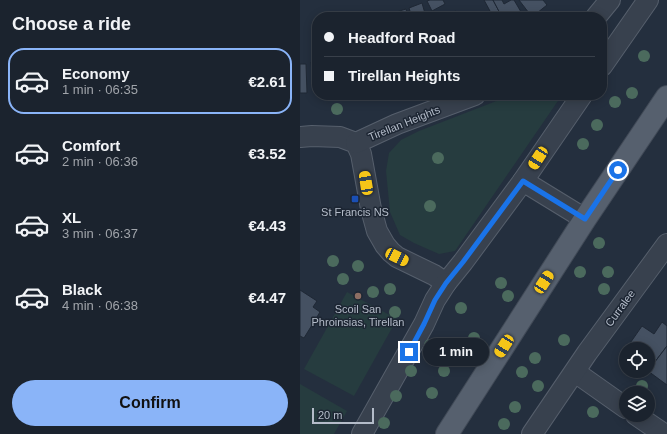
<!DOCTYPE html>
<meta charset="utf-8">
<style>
:root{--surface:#1b232e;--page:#282f3a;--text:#f1f3f6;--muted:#a0a4aa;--line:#39404a;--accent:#8ab4f8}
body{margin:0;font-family:Arial,sans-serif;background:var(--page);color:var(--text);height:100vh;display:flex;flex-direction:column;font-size:15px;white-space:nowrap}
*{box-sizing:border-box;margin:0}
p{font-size:13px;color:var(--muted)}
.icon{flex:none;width:22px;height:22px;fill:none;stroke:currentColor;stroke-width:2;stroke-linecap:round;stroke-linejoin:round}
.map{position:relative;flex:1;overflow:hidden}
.side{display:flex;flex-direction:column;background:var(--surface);width:300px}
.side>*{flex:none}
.hud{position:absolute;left:12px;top:12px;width:295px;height:88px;border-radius:16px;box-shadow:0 2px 10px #0003,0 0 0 1px var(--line);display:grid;align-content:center;height:88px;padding:0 12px;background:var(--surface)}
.fabs{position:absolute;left:319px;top:342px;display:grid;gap:8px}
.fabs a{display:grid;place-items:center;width:36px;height:36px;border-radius:50%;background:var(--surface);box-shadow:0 2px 10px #0003,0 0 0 1px var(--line);font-size:20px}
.scale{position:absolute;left:12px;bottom:10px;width:62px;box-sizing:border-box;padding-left:4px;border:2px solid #b4bcc9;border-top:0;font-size:11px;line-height:14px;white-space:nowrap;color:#b4bcc9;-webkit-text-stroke:3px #1d2633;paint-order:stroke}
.end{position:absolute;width:18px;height:18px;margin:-9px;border:5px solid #1a73e8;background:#fff;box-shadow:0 0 0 2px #fff}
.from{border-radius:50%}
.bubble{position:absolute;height:28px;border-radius:14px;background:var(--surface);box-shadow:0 2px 10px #0003,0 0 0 1px var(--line);font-size:13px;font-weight:600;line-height:28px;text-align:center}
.car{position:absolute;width:12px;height:24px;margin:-12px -6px;border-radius:5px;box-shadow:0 0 3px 1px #0007;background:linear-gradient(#f5c518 24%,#345 0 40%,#f5c518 0 76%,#345 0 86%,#f5c518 0)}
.hud b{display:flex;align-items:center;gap:14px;height:38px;font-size:15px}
.hud b+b{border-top:1px solid var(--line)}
.hud i{width:10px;height:10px;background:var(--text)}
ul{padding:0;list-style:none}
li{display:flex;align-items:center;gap:12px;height:66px;margin:0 8px 6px;padding:0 4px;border:2px solid transparent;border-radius:16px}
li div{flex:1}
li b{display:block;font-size:15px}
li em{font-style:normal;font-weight:600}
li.current{border-color:var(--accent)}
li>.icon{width:36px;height:36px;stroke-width:1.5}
h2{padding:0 12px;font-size:18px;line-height:48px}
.action{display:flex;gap:8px;margin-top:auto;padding:8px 12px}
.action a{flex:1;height:46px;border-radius:24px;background:var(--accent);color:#111;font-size:16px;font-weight:600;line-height:46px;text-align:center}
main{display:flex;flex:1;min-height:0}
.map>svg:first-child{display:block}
.green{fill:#263c3f}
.building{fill:#455162;stroke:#1f2835}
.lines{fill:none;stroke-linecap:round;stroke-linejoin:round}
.minor-casing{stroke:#565f6c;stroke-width:22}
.primary-casing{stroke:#414a57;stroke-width:24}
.minor{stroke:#38414e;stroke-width:20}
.primary{stroke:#56606e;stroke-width:22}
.tree{fill:#4b6a5d}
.route{stroke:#1a73e8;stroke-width:5}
.transit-dot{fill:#1a4fb4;stroke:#1d2633;stroke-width:1.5}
.education-dot{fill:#8d6e63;stroke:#1d2633;stroke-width:1.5}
.labels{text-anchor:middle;stroke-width:3;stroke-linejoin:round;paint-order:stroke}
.street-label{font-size:11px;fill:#b4bcc9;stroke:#1d2633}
.poi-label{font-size:11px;fill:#b4bcc9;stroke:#1d2633}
</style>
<main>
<section class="side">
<h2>Choose a ride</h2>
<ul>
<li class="current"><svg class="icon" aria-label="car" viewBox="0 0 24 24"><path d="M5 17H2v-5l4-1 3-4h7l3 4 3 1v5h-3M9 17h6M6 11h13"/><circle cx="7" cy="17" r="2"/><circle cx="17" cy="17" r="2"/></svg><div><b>Economy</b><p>1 min · 06:35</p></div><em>€2.61</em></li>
<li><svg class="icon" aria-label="car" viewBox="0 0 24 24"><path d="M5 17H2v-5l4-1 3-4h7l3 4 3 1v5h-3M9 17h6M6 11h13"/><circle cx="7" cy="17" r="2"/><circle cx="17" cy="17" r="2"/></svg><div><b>Comfort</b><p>2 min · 06:36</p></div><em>€3.52</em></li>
<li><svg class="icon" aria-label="car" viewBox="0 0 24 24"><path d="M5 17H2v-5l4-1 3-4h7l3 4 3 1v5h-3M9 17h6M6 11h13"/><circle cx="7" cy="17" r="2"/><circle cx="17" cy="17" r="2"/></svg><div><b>XL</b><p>3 min · 06:37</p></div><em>€4.43</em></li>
<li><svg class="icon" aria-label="car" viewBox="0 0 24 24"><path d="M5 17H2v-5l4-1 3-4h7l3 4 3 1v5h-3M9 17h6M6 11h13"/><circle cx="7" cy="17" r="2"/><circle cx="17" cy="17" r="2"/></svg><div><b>Black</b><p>4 min · 06:38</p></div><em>€4.47</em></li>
</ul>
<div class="action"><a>Confirm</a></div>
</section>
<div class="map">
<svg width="367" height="434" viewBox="0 0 367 434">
<rect width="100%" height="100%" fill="#242f3e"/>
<g class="green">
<polygon points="212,95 262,95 155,251 139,254 114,243 100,235 90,212 86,171 89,153 101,140 119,131"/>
<polygon points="47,292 97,319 54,396 4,369"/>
<polygon points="0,384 47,411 34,434 0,434"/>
</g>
<g class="building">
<polygon points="130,0 143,0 145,4 132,11 127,1"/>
<polygon points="184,0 193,0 202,17 180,17 190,11"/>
<polygon points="193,0 202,0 204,4 211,0 214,0 224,17 202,17"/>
<polygon points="219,0 243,0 247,5 232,17"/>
<polygon points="122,3 126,17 112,17 109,8"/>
<polygon points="106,9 108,17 95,17 93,13"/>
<polygon points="156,11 159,17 151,17 149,13"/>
<polygon points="11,62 17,62 17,91 14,91"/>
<polygon points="0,64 6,64 7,93 0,93"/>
<polygon points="0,290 17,301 13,307 20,312 4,338 0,336"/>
<polygon points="362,322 367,326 367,346 348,371 348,349 326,349 342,326 354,334"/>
<polygon points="367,346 367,385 348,371"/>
</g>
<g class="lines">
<defs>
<g id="minor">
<polyline points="296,17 310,0"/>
<polyline points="302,66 348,0"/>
<polyline points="0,137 12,136 40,137 56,143 61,154 71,209 77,231 85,245 91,252 97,257 134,275 146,283 163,262 223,181 285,219"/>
<polyline points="56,143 97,124 175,95"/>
<polyline points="223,181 282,95"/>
<polyline points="275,372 326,408"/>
<polyline points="336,415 364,434"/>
<polyline points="62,434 124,324 135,300 146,283"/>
<polyline points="232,434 287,353 367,244"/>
</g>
<polyline id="primary" points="147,434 285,219 367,97"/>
</defs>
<use href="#minor" class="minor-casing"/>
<use href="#primary" class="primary-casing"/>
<use href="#minor" class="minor"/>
<use href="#primary" class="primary"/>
</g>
<g class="tree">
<circle cx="344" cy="56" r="6"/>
<circle cx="332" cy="93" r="6"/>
<circle cx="315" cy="102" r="6"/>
<circle cx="37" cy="109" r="6"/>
<circle cx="297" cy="125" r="6"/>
<circle cx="283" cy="144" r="6"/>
<circle cx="138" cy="158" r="6"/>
<circle cx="130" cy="206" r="6"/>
<circle cx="299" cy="243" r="6"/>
<circle cx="33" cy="261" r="6"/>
<circle cx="58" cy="266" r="6"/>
<circle cx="280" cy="272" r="6"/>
<circle cx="308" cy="272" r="6"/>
<circle cx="43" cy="279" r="6"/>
<circle cx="201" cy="283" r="6"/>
<circle cx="90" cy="289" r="6"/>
<circle cx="304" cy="289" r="6"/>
<circle cx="73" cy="292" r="6"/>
<circle cx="208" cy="296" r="6"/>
<circle cx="161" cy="308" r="6"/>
<circle cx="95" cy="312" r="6"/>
<circle cx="174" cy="338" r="6"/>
<circle cx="264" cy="340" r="6"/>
<circle cx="130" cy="345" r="6"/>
<circle cx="165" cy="354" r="6"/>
<circle cx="235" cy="358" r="6"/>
<circle cx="111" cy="371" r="6"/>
<circle cx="144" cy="371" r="6"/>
<circle cx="222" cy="372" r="6"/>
<circle cx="238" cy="386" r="6"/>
<circle cx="342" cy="386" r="6"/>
<circle cx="132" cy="393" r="6"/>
<circle cx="96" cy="396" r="6"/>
<circle cx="215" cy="407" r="6"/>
<circle cx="293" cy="412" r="6"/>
<circle cx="84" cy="423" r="6"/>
<circle cx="204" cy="424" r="6"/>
</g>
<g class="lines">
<polyline class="route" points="109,352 124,324 135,300 146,283 163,262 223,181 285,219 318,170"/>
</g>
<rect class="transit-dot" x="51" y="195" width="8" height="8" rx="2"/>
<circle class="education-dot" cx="58" cy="296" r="4"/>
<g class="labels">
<g class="street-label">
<text transform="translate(104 123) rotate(-22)" y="4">Tirellan Heights</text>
<text transform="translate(320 308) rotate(-54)" y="4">Curralee</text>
</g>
<g class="poi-label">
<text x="55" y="216">St Francis NS</text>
<text x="58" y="313">Scoil San<tspan x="58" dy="13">Phroinsias, Tirellan</tspan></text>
</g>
</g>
</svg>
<div class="fabs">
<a><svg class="icon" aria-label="locate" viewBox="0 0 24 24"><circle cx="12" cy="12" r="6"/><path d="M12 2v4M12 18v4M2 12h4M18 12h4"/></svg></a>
<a><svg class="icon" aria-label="layers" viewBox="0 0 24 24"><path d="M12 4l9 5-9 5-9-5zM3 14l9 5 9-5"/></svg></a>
</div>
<div class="scale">20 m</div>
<i class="end from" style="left:318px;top:170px"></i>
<i class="end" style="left:109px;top:352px"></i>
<div class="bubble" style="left:123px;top:338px;width:66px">1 min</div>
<i class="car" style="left:238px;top:158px;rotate:213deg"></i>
<i class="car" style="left:66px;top:183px;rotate:351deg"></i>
<i class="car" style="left:97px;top:257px;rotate:116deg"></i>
<i class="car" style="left:244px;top:282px;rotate:33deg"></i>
<i class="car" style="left:204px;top:346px;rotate:213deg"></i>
<div class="hud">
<b><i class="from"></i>Headford Road</b>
<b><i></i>Tirellan Heights</b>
</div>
</div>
</main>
